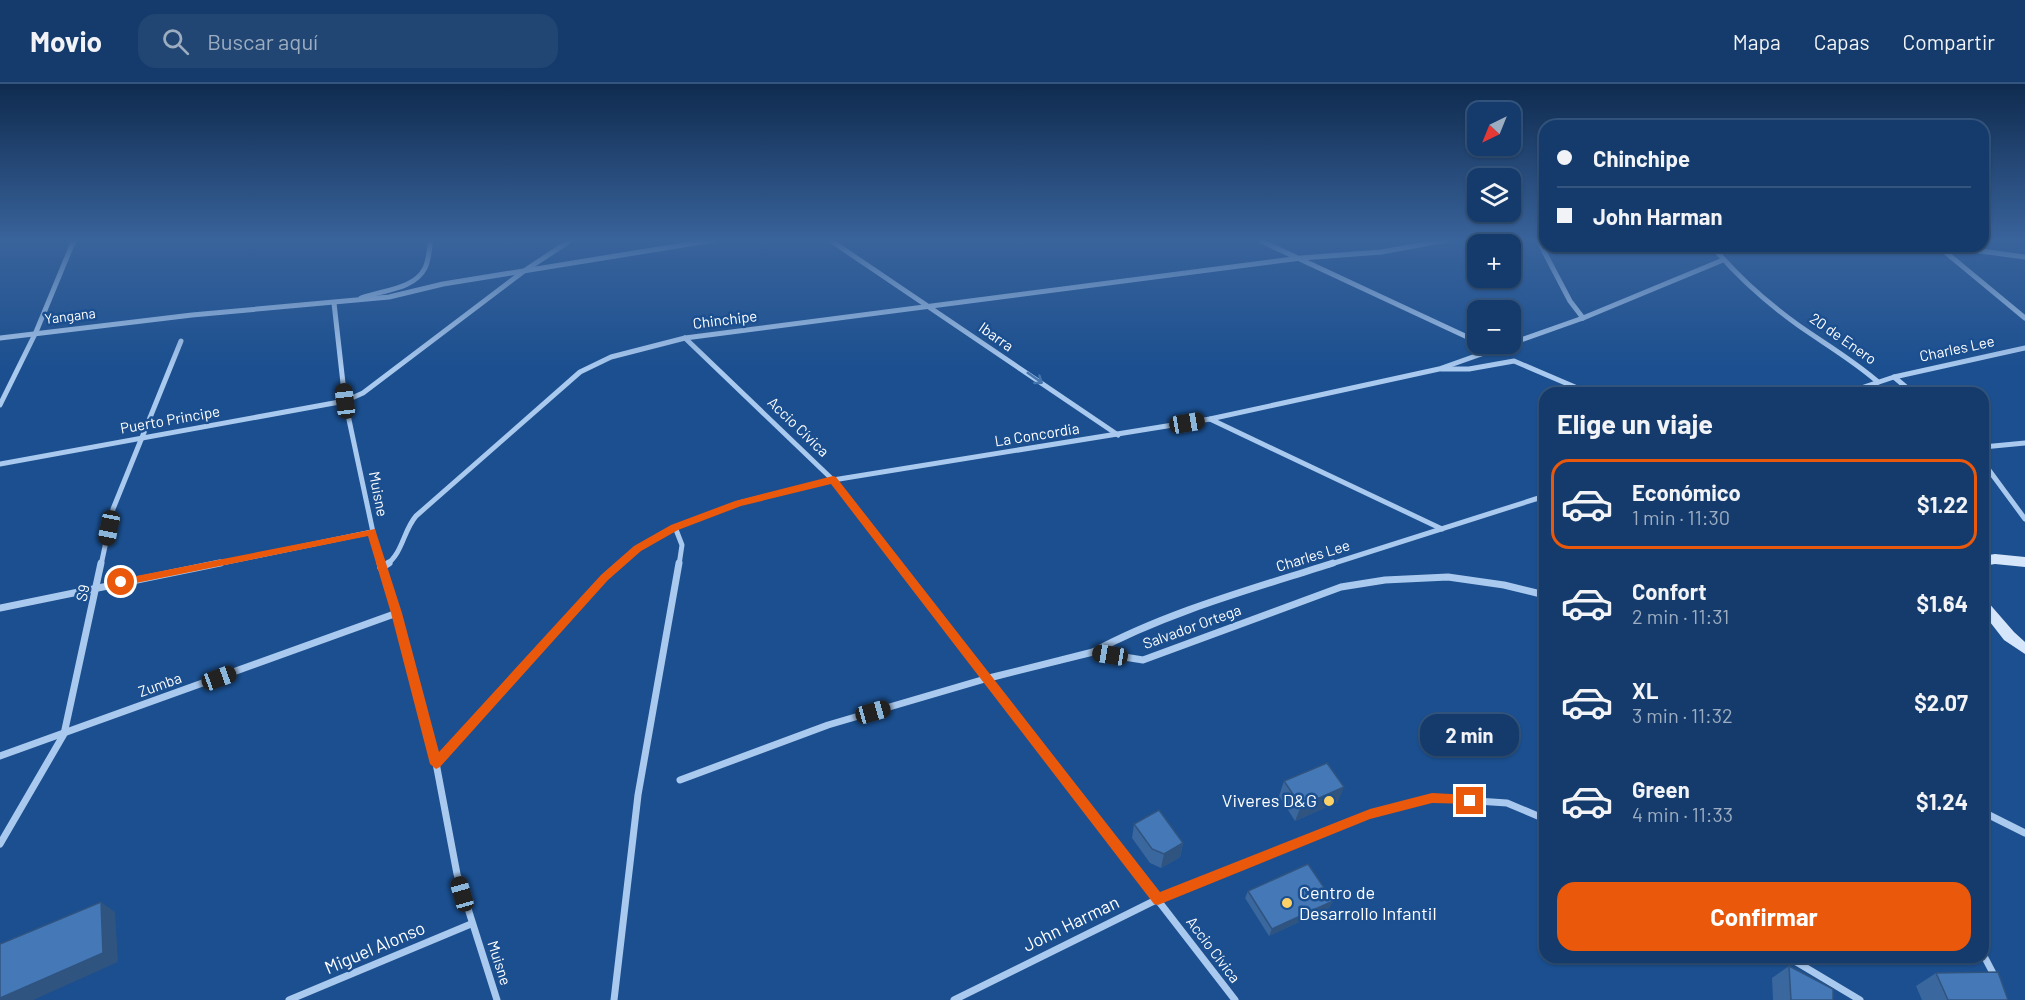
<!DOCTYPE html>
<html lang="es">
<meta charset="utf-8">
<style>
:root{--surface:#143b6b;--page:#214673;--text:#f1f3f6;--muted:#9dadc1;--line:#33557e;--accent:#ea580c}
body{margin:0;font-family:Barlow,sans-serif;background:var(--page);color:var(--text);height:100vh;display:flex;flex-direction:column;font-size:22px;white-space:nowrap}
*{box-sizing:border-box;margin:0}
p{font-size:20px;color:var(--muted)}
.icon{flex:none;width:33px;height:33px;fill:none;stroke:currentColor;stroke-width:2;stroke-linecap:round;stroke-linejoin:round}
.map{position:relative;flex:1;overflow:hidden}
.drawer{position:absolute;left:1539px;top:303px;width:450px;height:576px;display:flex;flex-direction:column;background:var(--surface);border-radius:18px;box-shadow:0 2px 4px #0004,0 0 0 2px var(--line)}
.drawer>*{flex:none}
.guide{position:absolute;left:1539px;top:36px;width:450px;height:132px;border-radius:18px;box-shadow:0 2px 4px #0004,0 0 0 2px var(--line);display:grid;align-content:center;height:132px;padding:0 18px;background:var(--surface)}
.needle{width:39px;rotate:223deg}
.buttons{position:absolute;left:1467px;top:18px;display:grid;gap:12px}
.buttons a{display:grid;place-items:center;width:54px;height:54px;border-radius:12px;background:var(--surface);box-shadow:0 2px 4px #0004,0 0 0 2px var(--line);font-size:30px}
.end{position:absolute;width:27px;height:27px;margin:-14px;border:8px solid #ea580c;background:#fff;box-shadow:0 0 0 3px #fff}
.from{border-radius:50%}
.bubble{position:absolute;height:42px;border-radius:18px;background:var(--surface);box-shadow:0 2px 4px #0004,0 0 0 2px var(--line);font-size:20px;font-weight:700;line-height:42px;text-align:center}
.car{position:absolute;width:18px;height:36px;margin:-18px -9px;border-radius:8px;box-shadow:0 0 4px 2px #0007;background:linear-gradient(#222 24%,#8ab4d8 0 40%,#222 0 76%,#8ab4d8 0 86%,#222 0)}
.guide b{display:flex;align-items:center;gap:21px;height:57px;font-size:22px}
.guide b+b{border-top:2px solid var(--line)}
.guide i{width:15px;height:15px;background:var(--text)}
ul{padding:0;list-style:none}
li{display:flex;align-items:center;gap:18px;height:90px;margin:0 12px 9px;padding:0 6px;border:3px solid transparent;border-radius:18px}
li div{flex:1}
li b{display:block;font-size:22px}
li em{font-style:normal;font-weight:700}
li.on{border-color:var(--accent)}
li>.icon{width:54px;height:54px;stroke-width:1.5}
h2{padding:0 18px;font-size:27px;line-height:72px}
.action{display:flex;gap:12px;margin-top:auto;padding:12px 18px}
.action a{flex:1;height:69px;border-radius:18px;background:var(--accent);color:#fff;font-size:24px;font-weight:700;line-height:69px;text-align:center}
header{display:flex;align-items:center;gap:36px;box-sizing:border-box;height:84px;padding:0 30px;background:var(--surface);border-bottom:2px solid var(--line)}
header strong{font-size:28px}
nav{display:flex;gap:33px;margin-inline-start:auto;font-size:21px}
.search{width:420px;height:54px;background:var(--page);display:flex;align-items:center;gap:15px;box-sizing:border-box;padding:0 21px;border-radius:18px;color:var(--muted);font-size:22px}
.map>svg:first-child{display:block}
.lines{fill:none;stroke-linecap:round;stroke-linejoin:round}
.street-far1{stroke:#a9c9ee;stroke-width:5}
.street{stroke:#a9c9ee;stroke-width:7}
.secondary{fill:#d6e6fa;fill-rule:evenodd}
.wall{fill:#3a679d}
.shaded-wall{fill:#305480}
.building{fill:#4478b7;stroke:#305480;stroke-width:1.5}
.oneway{stroke:#4674ac}
.route{fill:#ea580c}
.poi-dot{fill:#ffd166;stroke:#1b4f8f;stroke-width:2}
.labels{text-anchor:middle;stroke-width:5;stroke-linejoin:round;paint-order:stroke}
.far-street-label{font-size:14px;fill:#fff;stroke:#1b4f8f}
.street-label{font-size:15px;fill:#fff;stroke:#1b4f8f}
.near-poi-label{font-size:18px;fill:#fff;stroke:#1b4f8f;text-anchor:end}
.near-street-label{font-size:18px;fill:#fff;stroke:#1b4f8f}
</style>
<header>
<strong>Movio</strong>
<div class="search"><svg class="icon" aria-label="search" viewBox="0 0 24 24"><circle cx="10" cy="10" r="6"/><path d="M15 15l6 6"/></svg>Buscar aquí</div>
<nav><a>Mapa</a><a>Capas</a><a>Compartir</a></nav>
</header>
<div class="map">
<svg width="2025" height="916" viewBox="0 0 2025 916">
<rect width="100%" height="100%" fill="#1b4f8f"/>
<g class="lines">
<g class="street-far1">
<polyline points="830,156 1118,351"/>
<polyline points="1259,156 1478,258"/>
<polyline points="1538,156 1570,217 1583,234"/>
<path d="M1712,162C1737,192 1766,218 1798,241C1825,260 1853,276 1878,298"/>
<polyline points="1938,162 2025,234"/>
<polyline points="1943,162 2025,173"/>
<path d="M361,214C381,206 414,206 425,184C429,176 429,165 431,156"/>
<polyline points="334,219 345,317 380,481"/>
<polyline points="0,254 192,231 389,213 443,200 714,156"/>
<polyline points="685,254 833,396 898,481"/>
<polyline points="1441,285 1469,285 1514,277 1589,309"/>
<polyline points="1846,309 1894,293"/>
<polyline points="1913,309 1894,293 2025,264"/>
<polyline points="0,321 36,248 74,156"/>
<polyline points="1210,335 1442,445"/>
<polyline points="1983,363 2025,359"/>
<polyline points="1983,378 2025,435"/>
<polyline points="0,380 345,317 363,309 524,187 571,156"/>
<polyline points="675,443 682,461 679,481"/>
<polyline points="101,481 113,425 181,257"/>
<polyline points="212,481 372,448"/>
<path d="M386,481C403,469 403,447 416,432L580,288L611,273L685,254L1301,174L1381,168L1447,156"/>
<polyline points="620,481 638,465 675,443 739,419 833,396 1210,335 1439,285 1583,234 1723,176"/>
<polyline points="1328,481 1545,412"/>
</g>
<g class="street">
<polyline points="380,479 397,529 436,679 457,790 497,916"/>
<polyline points="897,479 1235,916"/>
<polyline points="381,484 389,479"/>
<polyline points="0,524 220,479"/>
<path d="M1093,568C1167,528 1252,505 1333,479"/>
<polyline points="0,672 397,529"/>
<polyline points="436,679 605,493 621,479"/>
<polyline points="680,696 828,641 985,595 1093,568 1143,576 1341,503 1385,496 1448,493 1504,501 1545,511"/>
<polyline points="1983,728 2025,749"/>
<polyline points="0,760 64,650 101,479"/>
<polyline points="1983,870 1995,893"/>
<polyline points="1788,873 1860,916"/>
<polyline points="289,916 471,840"/>
<polyline points="614,916 638,711 679,479"/>
<polyline points="954,916 1158,815 1369,730 1432,714 1507,719 1545,735"/>
</g>
<g class="secondary">
<polygon points="1995,470 2025,473 2025,483 1995,480 1983,482 1983,472"/>
<polygon points="1983,515 1987,517 2014,548 2025,558 2025,570 2004,556 1983,529"/>
</g>
</g>
<g class="wall">
<polygon points="1284,697 1338,718 1295,737 1279,712"/>
<polygon points="1134,740 1183,759 1180,773 1161,784 1150,779 1132,754"/>
<polygon points="1248,807 1333,817 1329,824 1269,852 1245,814"/>
<polygon points="1789,882 1833,916 1773,916 1772,894"/>
<polygon points="1936,889 2008,916 1922,916 1916,902"/>
</g>
<g class="shaded-wall">
<polygon points="1344,703 1338,718 1295,737 1301,722"/>
<polygon points="1183,759 1180,773 1161,784 1164,770"/>
<polygon points="1333,817 1329,824 1269,852 1272,845"/>
<polygon points="101,818 115,828 118,878 33,916 0,916 0,914"/>
</g>
<g class="building">
<polygon points="1327,679 1344,703 1301,722 1284,697"/>
<polygon points="1159,726 1183,759 1164,770 1152,765 1134,740"/>
<polygon points="1308,780 1333,817 1272,845 1248,807"/>
<polygon points="101,818 103,869 0,914 0,860"/>
<polygon points="1789,882 1833,905 1833,916 1791,916"/>
<polygon points="1998,888 2008,916 1948,916 1936,889"/>
</g>
<defs><path id="oneway-shaft" d="M-6 0H5M1.5-3L5.5 0L1.5 3" fill="none" stroke-width="1.6" stroke-linecap="round" stroke-linejoin="round" transform="scale(1.5)"/></defs>
<use class="oneway" href="#oneway-shaft" transform="translate(1035 294) rotate(35)"/>
<linearGradient id="sky" x2="0" y2="1"><stop stop-color="#0f2b4f"/><stop offset="0.55" stop-color="#39639b"/><stop offset="1" stop-color="#39639b" stop-opacity="0"/></linearGradient>
<rect width="2025" height="284" fill="url(#sky)"/>
<polygon class="route" points="833,392 836,393 1160,808 1370,725 1432,709 1470,711 1476,717 1474,720 1432,719 1370,735 1158,821 1154,820 831,400 741,422 678,446 641,467 608,496 440,683 436,685 430,680 391,529 368,452 121,502 116,498 121,495 375,445 402,529 439,668 601,491 634,462 671,441 735,417"/>
<g class="poi-dot">
<circle cx="1329" cy="717" r="6"/>
<circle cx="1287" cy="819" r="6"/>
</g>
<g class="labels">
<g class="far-street-label">
<text transform="translate(70 232) rotate(-7)" y="5">Yangana</text>
</g>
<g class="street-label">
<text transform="translate(725 236) rotate(-7)" y="5">Chinchipe</text>
<text transform="translate(996 253) rotate(35)" y="5">Ibarra</text>
<text transform="translate(1843 255) rotate(35)" y="5">20 de Enero</text>
<text transform="translate(1957 265) rotate(-12)" y="5">Charles Lee</text>
<text transform="translate(170 336) rotate(-10)" y="5">Puerto Principe</text>
<text transform="translate(798 343) rotate(44)" y="5">Accio Cívica</text>
<text transform="translate(1037 351) rotate(-9)" y="5">La Concordia</text>
<text transform="translate(378 410) rotate(79)" y="5">Muisne</text>
<text transform="translate(1313 472) rotate(-17)" y="5">Charles Lee</text>
<text transform="translate(83 509) rotate(-78)" y="5">S9</text>
<text transform="translate(1192 543) rotate(-20)" y="5">Salvador Ortega</text>
<text transform="translate(160 601) rotate(-20)" y="5">Zumba</text>
<text transform="translate(1213 866) rotate(53)" y="5">Accio Cívica</text>
<text transform="translate(499 879) rotate(72)" y="5">Muisne</text>
</g>
<g class="near-poi-label">
<text x="1317" y="723">Viveres D&amp;G</text>
<text x="1299" y="815" text-anchor="start">Centro de<tspan x="1299" dy="21">Desarrollo Infantil</tspan></text>
</g>
<g class="near-street-label">
<text transform="translate(1071 840) rotate(-26)" y="6">John Harman</text>
<text transform="translate(375 864) rotate(-23)" y="6">Miguel Alonso</text>
</g>
</g>
</svg>
<div class="buttons">
<a><svg class="needle" viewBox="-14 -14 28 28"><path d="M0-13l5 13h-10z" fill="#e53935"/><path d="M0 13l5-13h-10z" fill="#9dadc1"/></svg></a>
<a><svg class="icon" aria-label="layers" viewBox="0 0 24 24"><path d="M12 4l9 5-9 5-9-5zM3 14l9 5 9-5"/></svg></a>
<a>+</a>
<a>−</a>
</div>
<i class="end from" style="left:121px;top:498px"></i>
<i class="end" style="left:1470px;top:717px"></i>
<div class="bubble" style="left:1420px;top:630px;width:99px">2 min</div>
<i class="car" style="left:345px;top:317px;rotate:353deg"></i>
<i class="car" style="left:1187px;top:339px;rotate:80deg"></i>
<i class="car" style="left:109px;top:444px;rotate:191deg"></i>
<i class="car" style="left:1110px;top:571px;rotate:279deg"></i>
<i class="car" style="left:219px;top:594px;rotate:70deg"></i>
<i class="car" style="left:873px;top:628px;rotate:74deg"></i>
<i class="car" style="left:462px;top:810px;rotate:344deg"></i>
<div class="guide">
<b><i class="from"></i>Chinchipe</b>
<b><i></i>John Harman</b>
</div>
<section class="drawer">
<h2>Elige un viaje</h2>
<ul>
<li class="on"><svg class="icon" aria-label="car" viewBox="0 0 24 24"><path d="M5 17H2v-5l4-1 3-4h7l3 4 3 1v5h-3M9 17h6M6 11h13"/><circle cx="7" cy="17" r="2"/><circle cx="17" cy="17" r="2"/></svg><div><b>Económico</b><p>1 min · 11:30</p></div><em>$1.22</em></li>
<li><svg class="icon" aria-label="car" viewBox="0 0 24 24"><path d="M5 17H2v-5l4-1 3-4h7l3 4 3 1v5h-3M9 17h6M6 11h13"/><circle cx="7" cy="17" r="2"/><circle cx="17" cy="17" r="2"/></svg><div><b>Confort</b><p>2 min · 11:31</p></div><em>$1.64</em></li>
<li><svg class="icon" aria-label="car" viewBox="0 0 24 24"><path d="M5 17H2v-5l4-1 3-4h7l3 4 3 1v5h-3M9 17h6M6 11h13"/><circle cx="7" cy="17" r="2"/><circle cx="17" cy="17" r="2"/></svg><div><b>XL</b><p>3 min · 11:32</p></div><em>$2.07</em></li>
<li><svg class="icon" aria-label="car" viewBox="0 0 24 24"><path d="M5 17H2v-5l4-1 3-4h7l3 4 3 1v5h-3M9 17h6M6 11h13"/><circle cx="7" cy="17" r="2"/><circle cx="17" cy="17" r="2"/></svg><div><b>Green</b><p>4 min · 11:33</p></div><em>$1.24</em></li>
</ul>
<div class="action"><a>Confirmar</a></div>
</section>
</div>
